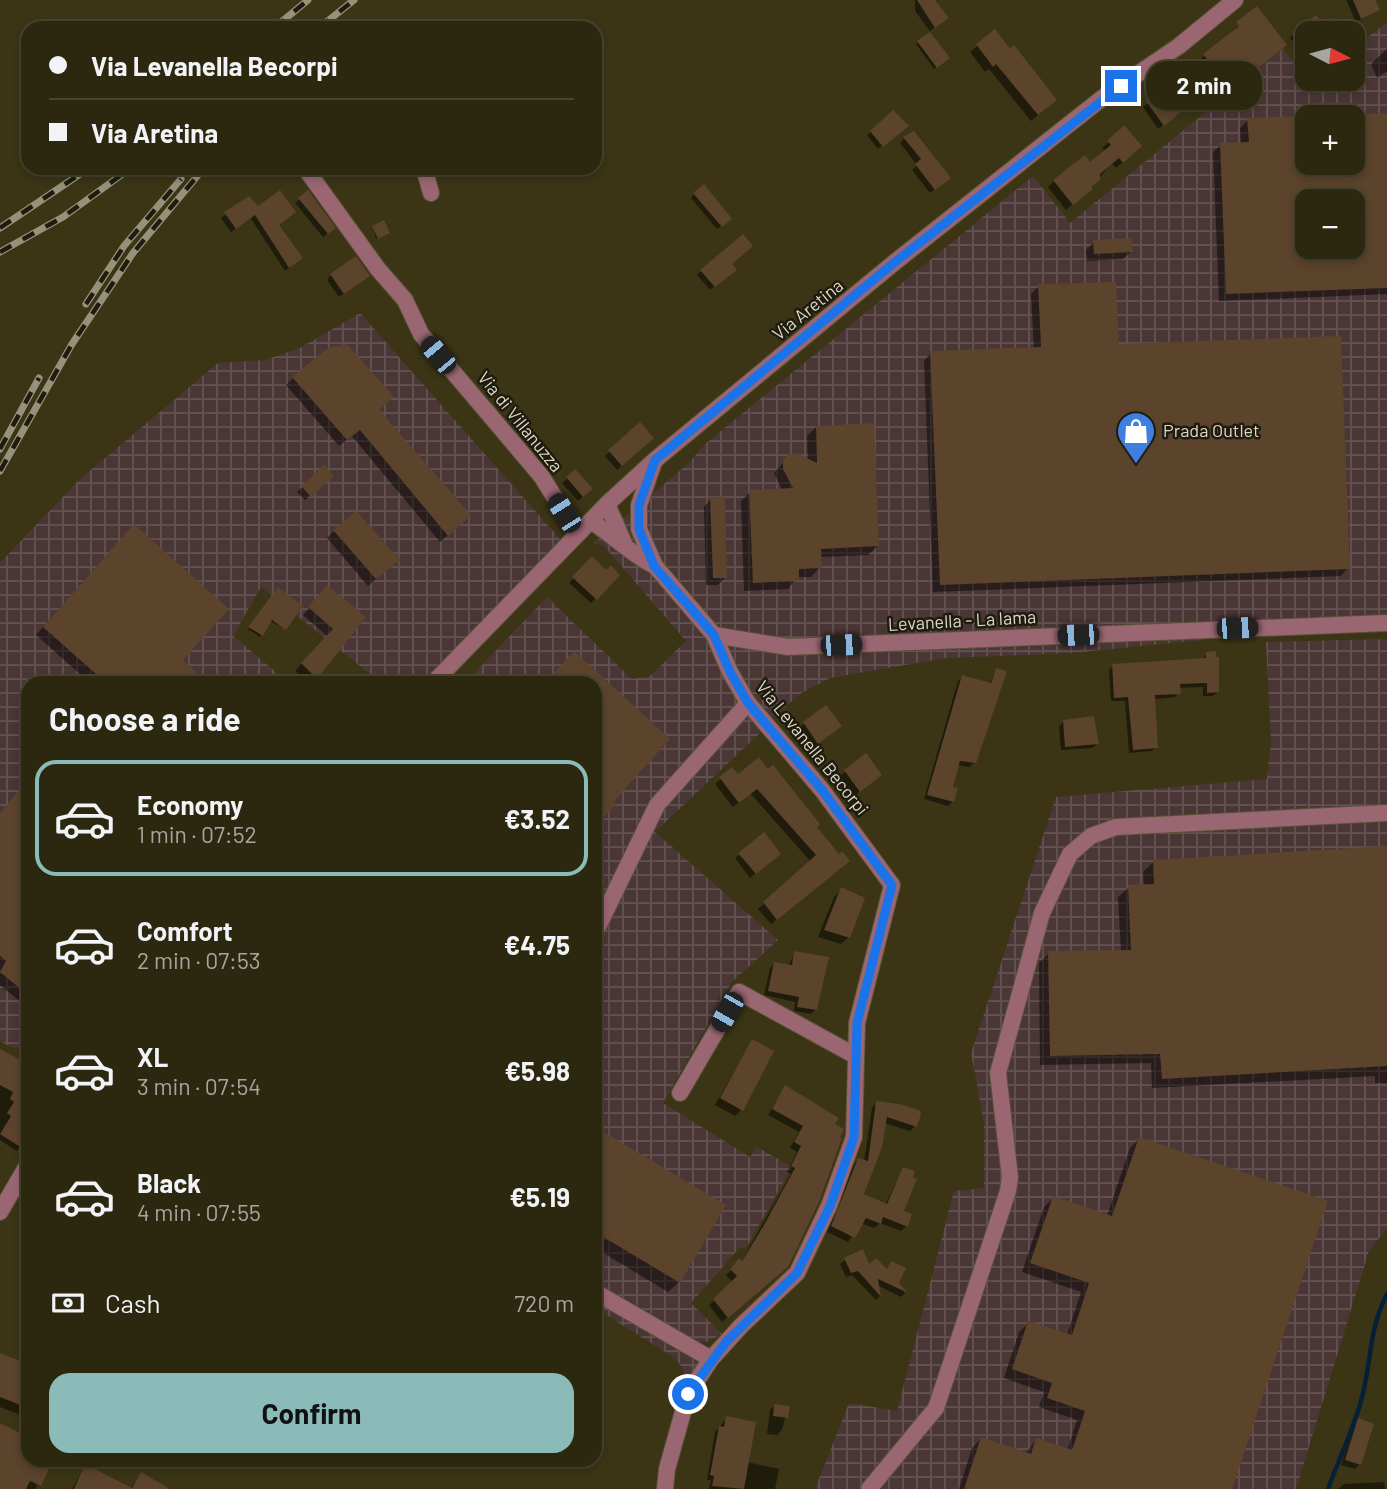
<!DOCTYPE html>
<meta charset="utf-8">
<style>
:root{--surface:#2c2810;--page:#38341e;--text:#f1f3f6;--muted:#a6a69f;--line:#484430;--accent:#8bbbb9}
body{margin:0;font-family:Barlow,sans-serif;background:var(--page);color:var(--text);height:100vh;display:flex;flex-direction:column;font-size:26px;white-space:nowrap}
*{box-sizing:border-box;margin:0}
p{font-size:23px;color:var(--muted)}
.icon{flex:none;width:38px;height:38px;fill:none;stroke:currentColor;stroke-width:2;stroke-linecap:round;stroke-linejoin:round}
.map{position:relative;flex:1;overflow:hidden}
.panel{position:absolute;left:21px;top:676px;width:581px;height:791px;display:flex;flex-direction:column;background:var(--surface);border-radius:21px;box-shadow:0 4px 10px #0003,0 0 0 2px var(--line)}
.panel>*{flex:none}
.top-card{position:absolute;left:21px;top:21px;width:581px;height:154px;border-radius:21px;box-shadow:0 4px 10px #0003,0 0 0 2px var(--line);display:grid;align-content:center;height:154px;padding:0 28px;background:var(--surface)}
.needle{width:46px;rotate:96deg}
.buttons{position:absolute;left:1295px;top:21px;display:grid;gap:14px}
.buttons a{display:grid;place-items:center;width:70px;height:70px;border-radius:14px;background:var(--surface);box-shadow:0 4px 10px #0003,0 0 0 2px var(--line);font-size:35px}
.end{position:absolute;width:32px;height:32px;margin:-16px;border:9px solid #1a73e8;background:#fff;box-shadow:0 0 0 4px #fff}
.from{border-radius:50%}
.bubble{position:absolute;height:49px;border-radius:21px;background:var(--surface);box-shadow:0 4px 10px #0003,0 0 0 2px var(--line);font-size:23px;font-weight:700;line-height:49px;text-align:center}
.car{position:absolute;width:21px;height:42px;margin:-21px -10px;border-radius:9px;box-shadow:0 0 5px 2px #0007;background:linear-gradient(#222 24%,#8ab4d8 0 40%,#222 0 76%,#8ab4d8 0 86%,#222 0)}
.top-card b{display:flex;align-items:center;gap:24px;height:66px;font-size:26px}
.top-card b+b{border-top:2px solid var(--line)}
.top-card i{width:18px;height:18px;background:var(--text)}
ul{padding:0;list-style:none}
li{display:flex;align-items:center;gap:21px;height:116px;margin:0 14px 10px;padding:0 14px;border:4px solid transparent;border-radius:21px}
li div{flex:1}
li b{display:block;font-size:26px}
li em{font-style:normal;font-weight:700}
li.on{border-color:var(--accent)}
li>.icon{width:63px;height:63px;stroke-width:1.5}
h2{padding:0 28px;font-size:32px;line-height:84px}
.pay{display:flex;align-items:center;gap:18px;height:77px;padding:0 28px;font-size:26px}
.pay p{margin-inline-start:auto}
.action{display:flex;gap:14px;margin-top:auto;padding:14px 28px}
.action a{flex:1;height:80px;border-radius:21px;background:var(--accent);color:#111;font-size:28px;font-weight:700;line-height:80px;text-align:center}
.map>svg:first-child{display:block}
.industrial{fill:url(#industrial-grid);fill-rule:evenodd}
.shadow{fill:#0007;fill-rule:evenodd}
.lines{fill:none;stroke-linecap:round;stroke-linejoin:round}
.stream{stroke:#062038;stroke-width:4.5}
.building{fill:#5b432c;fill-rule:evenodd}
.minor-casing{stroke:#585236;stroke-width:18}
.minor{stroke:#9a6672;stroke-width:16}
.rail-casing{stroke:#96927a;stroke-width:7}
.rail{stroke:#1f1c0f;stroke-width:4.5;stroke-dasharray:13;stroke-linecap:butt}
.route{stroke:#1a73e8;stroke-width:9}
.labels{text-anchor:middle;stroke-width:5;stroke-linejoin:round;paint-order:stroke}
.street-label{font-size:18px;fill:#dbd8c6;stroke:#1f1c0f}
.poi-label{font-size:18px;fill:#dbd8c6;stroke:#1f1c0f;text-anchor:start}
</style>
<div class="map">
<svg width="1387" height="1489" viewBox="0 0 1387 1489">
<defs>
<pattern id="industrial-grid" width="8" height="8" patternUnits="userSpaceOnUse" patternTransform="scale(1.75)"><rect width="8" height="8" fill="#4b3636"/><path d="M0 4h8M4 0v8" fill="none" stroke="#645252"/></pattern>
</defs>
<rect width="100%" height="100%" fill="#3b3516"/>
<g class="industrial">
<path d="M1387,22V621L1072,653L946,658L830,678L800,694L773,717L760,733L655,832L778,940L732,982L663,1103L750,1157L757,1147L792,1167L746,1248L740,1247L691,1303L722,1334L706,1342L695,1341L700,1362L680,1401L684,1377L683,1369L675,1358L595,1308V682H466L547,597L632,679L650,676L686,641L604,546L594,543L689,463L705,444L1033,176L1070,223L1283,49L1311,82L1315,79H1353V49ZM1307,117H1353V163H1307ZM1307,201H1353V247H1307Z"/>
<polygon points="360,313 560,539 423,682 380,682 261,587 233,636 288,682 28,682 28,1053 7,1045 0,1041 0,563 79,480 218,363 265,360 300,348"/>
<polygon points="1387,639 1387,1229 1369,1251 1296,1489 815,1489 849,1403 897,1411 954,1191 984,1188 984,1123 971,1053 1056,797 1267,779 1271,741 1266,642"/>
</g>
<g class="shadow">
<polygon points="915,0 933,0 942,22 930,31 915,11"/>
<polygon points="1346,0 1373,0 1378,10 1356,22"/>
<polygon points="1257,9 1280,50 1230,90 1200,60"/>
<polygon points="1340,29 1335,33 1307,33 1307,55 1305,57 1290,38 1294,34"/>
<polygon points="995,32 1048,107 1031,121 989,69 985,72 970,52"/>
<polygon points="930,35 948,58 934,69 916,44"/>
<polygon points="1387,49 1387,71 1377,78 1371,64"/>
<polygon points="1148,103 1179,113 1158,129 1143,107"/>
<polygon points="893,112 903,129 878,149 867,135"/>
<path d="M1387,115V294L1219,301L1213,152L1221,145L1241,144L1240,128L1248,120L1307,118V163H1353V117H1321ZM1307,201H1353V247H1307Z"/>
<polygon points="1124,128 1134,152 1116,168 1112,163 1084,195 1066,210 1048,187 1054,181 1090,165 1106,152 1102,148"/>
<polygon points="904,138 944,182 930,193 912,170 917,165 900,143"/>
<polygon points="308,193 330,232 323,237 295,203"/>
<polygon points="694,194 726,222 717,229 691,198"/>
<polygon points="249,198 277,225 296,262 285,271 250,217 231,232 221,218"/>
<polygon points="373,227 386,235 376,239"/>
<polygon points="1094,242 1131,252 1123,259 1087,261 1086,250"/>
<polygon points="730,265 730,273 710,290 697,275 701,271"/>
<polygon points="331,275 364,280 339,297 327,280"/>
<polygon points="1039,286 1117,346 1348,568 1341,576 933,592 924,361 931,353 1034,349 1031,294"/>
<polygon points="293,378 377,410 462,523 440,542 352,436 339,446 286,385"/>
<polygon points="640,424 652,438 617,470 605,456"/>
<polygon points="816,427 878,546 868,555 820,557 820,567 811,577 797,577 788,589 744,591 741,501 750,492 782,490 774,473 788,457 808,460 807,436"/>
<polygon points="324,467 332,476 305,500 297,492"/>
<polygon points="575,471 591,489 578,501 562,483"/>
<polygon points="711,499 726,577 718,585 706,585 704,507"/>
<polygon points="334,531 390,567 368,586 327,538"/>
<polygon points="127,533 181,660 206,682 89,682 36,635"/>
<polygon points="592,559 606,572 618,575 591,603 569,583"/>
<polygon points="278,589 285,629 270,621 260,637 248,629"/>
<polygon points="321,594 363,618 316,678 308,682 295,671 327,636 303,615"/>
<polygon points="1207,654 1218,691 1213,696 1203,696 1203,687 1179,688 1175,697 1154,699 1157,747 1152,751 1129,753 1125,701 1111,701 1109,670 1113,666 1202,660"/>
<polygon points="996,670 974,762 970,767 957,765 951,788 953,801 948,806 924,799 958,681 963,677 989,684"/>
<polygon points="826,707 835,730 813,747 799,728"/>
<polygon points="1063,722 1097,743 1093,748 1061,750 1059,727"/>
<polygon points="865,756 875,780 855,795 840,776"/>
<polygon points="759,760 842,866 771,924 758,909 811,862 750,793 733,807 715,784 732,769 738,777"/>
<polygon points="28,781 28,1000 23,1004 0,985 0,814"/>
<polygon points="1387,848 1387,1083 1375,1083 1375,1076 1152,1088 1151,1063 1040,1065 1039,963 1049,953 1121,951 1118,897 1129,887 1144,886 1143,872 1154,861"/>
<polygon points="740,854 774,859 750,878 735,858"/>
<polygon points="842,889 849,937 841,944 818,937 834,897"/>
<polygon points="795,953 816,1009 811,1014 794,1011 795,1002 764,995 770,968 774,964 788,966"/>
<polygon points="752,1041 742,1109 735,1116 715,1105"/>
<polygon points="0,1057 28,1070 28,1135 17,1151 0,1140"/>
<polygon points="785,1087 836,1118 781,1272 722,1322 709,1305 733,1283 726,1275 741,1262 791,1174 787,1172 797,1152 790,1148 799,1132 768,1115"/>
<polygon points="877,1102 915,1126 910,1131 884,1123 861,1194 885,1205 903,1169 901,1212 907,1226 901,1231 880,1223 874,1228 861,1223 848,1242 827,1232 853,1165 858,1160 864,1162 872,1108"/>
<polygon points="595,1129 679,1282 668,1292 595,1248"/>
<polygon points="1139,1139 1230,1489 959,1489 972,1448 981,1439 1025,1454 1036,1440 1067,1451 1077,1420 1039,1407 1044,1392 1004,1378 1019,1332 1029,1323 1067,1335 1081,1292 1022,1272 1044,1207 1053,1198 1107,1216 1130,1148"/>
<polygon points="28,1221 28,1239 21,1235"/>
<polygon points="845,1260 885,1270 892,1263 897,1283 905,1293 901,1297 877,1285 880,1296 876,1300 852,1275 846,1277 840,1264"/>
<polygon points="0,1355 28,1366 26,1417 0,1407"/>
<polygon points="775,1405 788,1407 782,1430 777,1435 767,1434 770,1410"/>
<polygon points="727,1418 747,1462 779,1469 775,1489 709,1489 711,1480 707,1480 715,1432"/>
<polygon points="1358,1420 1360,1464 1355,1469 1341,1465 1354,1425"/>
<polygon points="0,1425 28,1439 28,1460 51,1460 35,1489 0,1489"/>
<polygon points="160,1460 181,1460 175,1466"/>
<polygon points="85,1466 130,1489 141,1474 161,1489 72,1489"/>
<polygon points="1384,1482 1385,1489 1338,1489 1344,1484"/>
</g>
<g class="lines">
<path class="stream" d="M1328,1489C1339,1458 1356,1425 1363,1393C1372,1356 1369,1329 1387,1294"/>
</g>
<g class="building">
<polygon points="917,0 935,0 949,18 935,28"/>
<polygon points="1353,0 1375,0 1380,10 1361,19"/>
<polygon points="1257,6 1287,45 1235,87 1223,72 1219,75 1203,54 1239,26 1236,22"/>
<polygon points="1316,15 1324,25 1334,18 1345,33 1307,33 1307,52 1292,33"/>
<polygon points="995,29 1010,49 1014,45 1057,100 1038,115 996,64 993,67 976,44"/>
<polygon points="930,32 950,58 937,68 917,41"/>
<polygon points="1166,86 1186,108 1164,126 1146,101"/>
<polygon points="893,110 909,126 883,147 870,131"/>
<path d="M1387,113V288L1226,294L1220,143L1249,142L1247,118L1307,116V163H1353V114ZM1307,201H1353V247H1307Z"/>
<polygon points="1124,125 1142,146 1123,163 1119,158 1100,174 1100,180 1091,187 1093,189 1073,205 1053,180 1085,155 1090,162 1111,145 1107,141"/>
<polygon points="914,131 951,178 935,190 915,164 921,159 903,137"/>
<polygon points="704,184 732,219 722,227 693,193"/>
<polygon points="280,190 296,212 279,225 303,258 289,268 255,215 236,229 224,212 249,196 258,206"/>
<polygon points="308,190 336,228 328,234 298,198"/>
<polygon points="384,220 390,233 378,239 372,226"/>
<polygon points="743,234 753,246 732,264 737,270 715,287 700,270"/>
<polygon points="1132,238 1133,252 1094,254 1093,240"/>
<polygon points="356,256 370,276 344,294 330,274"/>
<polygon points="1116,282 1119,344 1341,336 1350,569 940,585 930,351 1041,347 1038,284"/>
<polygon points="347,344 394,397 379,410 471,515 448,536 360,430 347,440 292,377 328,348"/>
<polygon points="640,422 654,438 622,466 608,450"/>
<polygon points="874,423 879,546 821,549 822,568 799,569 799,581 753,583 749,490 793,488 783,469 783,460 787,455 796,453 817,463 816,426"/>
<polygon points="324,465 334,476 311,497 301,486"/>
<polygon points="575,469 593,489 583,497 566,477"/>
<polygon points="710,497 725,497 727,578 713,578"/>
<polygon points="356,511 400,560 376,579 333,530"/>
<polygon points="134,524 229,609 183,660 208,682 105,682 43,627"/>
<polygon points="592,556 606,570 611,565 620,575 597,600 572,577"/>
<polygon points="327,585 366,617 317,679 301,663 333,629 308,607"/>
<polygon points="278,587 303,606 286,630 272,620 263,636 248,627"/>
<polygon points="574,651 670,739 613,802 616,804 595,827 595,682 546,682"/>
<polygon points="1216,651 1216,657 1219,657 1219,692 1207,693 1207,683 1180,684 1181,694 1155,695 1158,748 1133,750 1128,697 1114,698 1112,664 1206,658 1206,652"/>
<polygon points="996,668 1007,671 976,763 960,761 953,787 958,788 954,802 927,795 962,675 991,683"/>
<polygon points="826,705 842,726 818,744 803,722"/>
<polygon points="1094,716 1099,744 1065,747 1063,720"/>
<polygon points="866,753 882,775 860,792 844,770"/>
<polygon points="759,757 768,769 773,765 820,824 817,827 839,854 842,851 850,861 777,920 763,902 816,855 757,789 739,803 719,777 732,767 738,774"/>
<polygon points="28,780 28,995 0,972 6,961 0,956 0,813"/>
<polygon points="764,832 781,854 756,874 738,853"/>
<polygon points="1387,846 1387,1066 1162,1079 1160,1054 1050,1056 1048,951 1131,950 1128,885 1154,884 1153,860"/>
<polygon points="841,887 865,898 850,938 824,930"/>
<polygon points="794,951 829,957 817,1010 797,1007 799,997 768,991 774,962 792,965"/>
<polygon points="752,1039 774,1051 743,1111 720,1098"/>
<polygon points="0,1049 28,1064 28,1138 22,1148 0,1134 11,1116 7,1113 14,1102 10,1099 13,1092 0,1085"/>
<polygon points="785,1085 839,1118 835,1124 844,1129 840,1137 842,1138 819,1202 788,1267 728,1318 713,1299 737,1276 730,1269 739,1258 742,1261 764,1225 795,1168 791,1166 801,1146 794,1142 803,1126 772,1109"/>
<polygon points="876,1101 900,1104 919,1110 921,1114 917,1127 887,1117 882,1147 864,1194 887,1204 903,1167 915,1171 913,1178 917,1179 904,1211 912,1214 908,1227 883,1217 881,1224 866,1218 855,1238 831,1226 858,1158 868,1161"/>
<polygon points="595,1127 726,1205 680,1283 595,1232"/>
<polygon points="1139,1137 1328,1201 1232,1489 964,1489 981,1437 1031,1454 1036,1438 1072,1450 1085,1411 1047,1398 1052,1383 1012,1369 1028,1321 1072,1335 1089,1283 1030,1263 1053,1196 1112,1216"/>
<polygon points="863,1249 869,1264 876,1258 887,1269 891,1261 906,1268 899,1283 908,1293 878,1279 881,1297 858,1271 851,1273 844,1258"/>
<polygon points="0,1353 28,1364 28,1408 0,1397"/>
<polygon points="774,1404 790,1406 788,1418 773,1416"/>
<polygon points="726,1416 756,1422 744,1489 712,1486 714,1476 710,1475 719,1426 724,1427"/>
<polygon points="1358,1418 1374,1424 1361,1465 1345,1460"/>
<polygon points="0,1423 28,1437 28,1460 53,1460 41,1486 30,1481 26,1489 0,1489"/>
<polygon points="85,1464 132,1488 141,1472 170,1489 74,1489"/>
</g>
<g class="lines">
<defs>
<g id="minor">
<polyline points="305,168 378,269 405,300 421,334 542,477 564,513 581,531"/>
<polyline points="424,168 431,193"/>
<polyline points="654,462 639,505 639,529 655,566 714,635 788,647 1387,623"/>
<polyline points="607,504 624,543"/>
<path d="M592,522C613,535 633,556 655,566"/>
<polyline points="434,682 607,504 655,460 895,262 1101,99 1179,46 1235,0"/>
<polyline points="595,933 657,805 748,703"/>
<polyline points="680,1093 739,992 854,1055"/>
<polyline points="0,1212 28,1164"/>
<polyline points="595,1292 711,1359"/>
<polyline points="665,1489 667,1469 688,1394 711,1359 741,1326 797,1273 829,1206 854,1137 857,1023 892,885 822,790 748,703 730,672 714,635"/>
<polyline points="869,1489 936,1408 1008,1191 1010,1177 998,1073 1042,913 1070,854 1091,836 1116,827 1387,813"/>
</g>
</defs>
<use href="#minor" class="minor-casing"/>
<use href="#minor" class="minor"/>
<defs>
<g id="rail">
<polyline points="274,28 308,0"/>
<polyline points="319,28 354,0"/>
<polyline points="0,228 89,168"/>
<polyline points="0,252 63,217 131,168"/>
<polyline points="86,304 124,246 181,179"/>
<polyline points="0,449 39,378"/>
<polyline points="0,471 72,344 133,253 204,168"/>
</g>
</defs>
<use href="#rail" class="rail-casing"/>
<use href="#rail" class="rail"/>
</g>
<g class="lines">
<polyline class="route" points="688,1394 726,1342 797,1273 830,1206 854,1137 857,1023 892,885 822,790 748,703 730,672 714,635 654,566 639,529 639,505 655,460 895,262 1121,86"/>
</g>
<defs>
<symbol id="shop-pin" viewBox="-11 -11 22 30"><path d="M0 17L-7.5 6A9.5 9.5 0 1 1 7.5 6Z" fill="#3f7fe0" stroke="#1f1c0f"/><path d="M-5-2.5h2.3a2.7 3.5 0 0 1 5.4 0H5L5.5 6h-11ZM-1.5-2.5h3a1.5 2.3 0 0 0-3 0Z" fill="#fff"/></symbol>
</defs>
<g fill-rule="evenodd">
<use href="#shop-pin" x="1114" y="409" width="44" height="60"/>
</g>
<g class="labels">
<g class="street-label">
<text transform="translate(808 310) rotate(-39)" y="6">Via Aretina</text>
<text transform="translate(520 422) rotate(51)" y="6">Via di Villanuzza</text>
<text transform="translate(962 621) rotate(-3)" y="6">Levanella - La lama</text>
<text transform="translate(812 748) rotate(51)" y="6">Via Levanella Becorpi</text>
</g>
<g class="poi-label">
<text x="1163" y="437">Prada Outlet</text>
</g>
</g>
</svg>
<div class="buttons">
<a><svg class="needle" viewBox="-14 -14 28 28"><path d="M0-13l5 13h-10z" fill="#e53935"/><path d="M0 13l5-13h-10z" fill="#a6a69f"/></svg></a>
<a>+</a>
<a>−</a>
</div>
<i class="end from" style="left:688px;top:1394px"></i>
<i class="end" style="left:1121px;top:86px"></i>
<div class="bubble" style="left:1146px;top:61px;width:116px">2 min</div>
<i class="car" style="left:438px;top:355px;rotate:320deg"></i>
<i class="car" style="left:564px;top:513px;rotate:328deg"></i>
<i class="car" style="left:1237px;top:628px;rotate:88deg"></i>
<i class="car" style="left:1078px;top:635px;rotate:268deg"></i>
<i class="car" style="left:841px;top:645px;rotate:88deg"></i>
<i class="car" style="left:727px;top:1012px;rotate:210deg"></i>
<div class="top-card">
<b><i class="from"></i>Via Levanella Becorpi</b>
<b><i></i>Via Aretina</b>
</div>
<section class="panel">
<h2>Choose a ride</h2>
<ul>
<li class="on"><svg class="icon" aria-label="car" viewBox="0 0 24 24"><path d="M5 17H2v-5l4-1 3-4h7l3 4 3 1v5h-3M9 17h6M6 11h13"/><circle cx="7" cy="17" r="2"/><circle cx="17" cy="17" r="2"/></svg><div><b>Economy</b><p>1 min · 07:52</p></div><em>€3.52</em></li>
<li><svg class="icon" aria-label="car" viewBox="0 0 24 24"><path d="M5 17H2v-5l4-1 3-4h7l3 4 3 1v5h-3M9 17h6M6 11h13"/><circle cx="7" cy="17" r="2"/><circle cx="17" cy="17" r="2"/></svg><div><b>Comfort</b><p>2 min · 07:53</p></div><em>€4.75</em></li>
<li><svg class="icon" aria-label="car" viewBox="0 0 24 24"><path d="M5 17H2v-5l4-1 3-4h7l3 4 3 1v5h-3M9 17h6M6 11h13"/><circle cx="7" cy="17" r="2"/><circle cx="17" cy="17" r="2"/></svg><div><b>XL</b><p>3 min · 07:54</p></div><em>€5.98</em></li>
<li><svg class="icon" aria-label="car" viewBox="0 0 24 24"><path d="M5 17H2v-5l4-1 3-4h7l3 4 3 1v5h-3M9 17h6M6 11h13"/><circle cx="7" cy="17" r="2"/><circle cx="17" cy="17" r="2"/></svg><div><b>Black</b><p>4 min · 07:55</p></div><em>€5.19</em></li>
</ul>
<div class="pay"><svg class="icon" aria-label="cash" viewBox="0 0 24 24"><path d="M3 7h18v10H3z"/><circle cx="12" cy="12" r="2"/></svg>Cash<p>720 m</p></div>
<div class="action"><a>Confirm</a></div>
</section>
</div>
